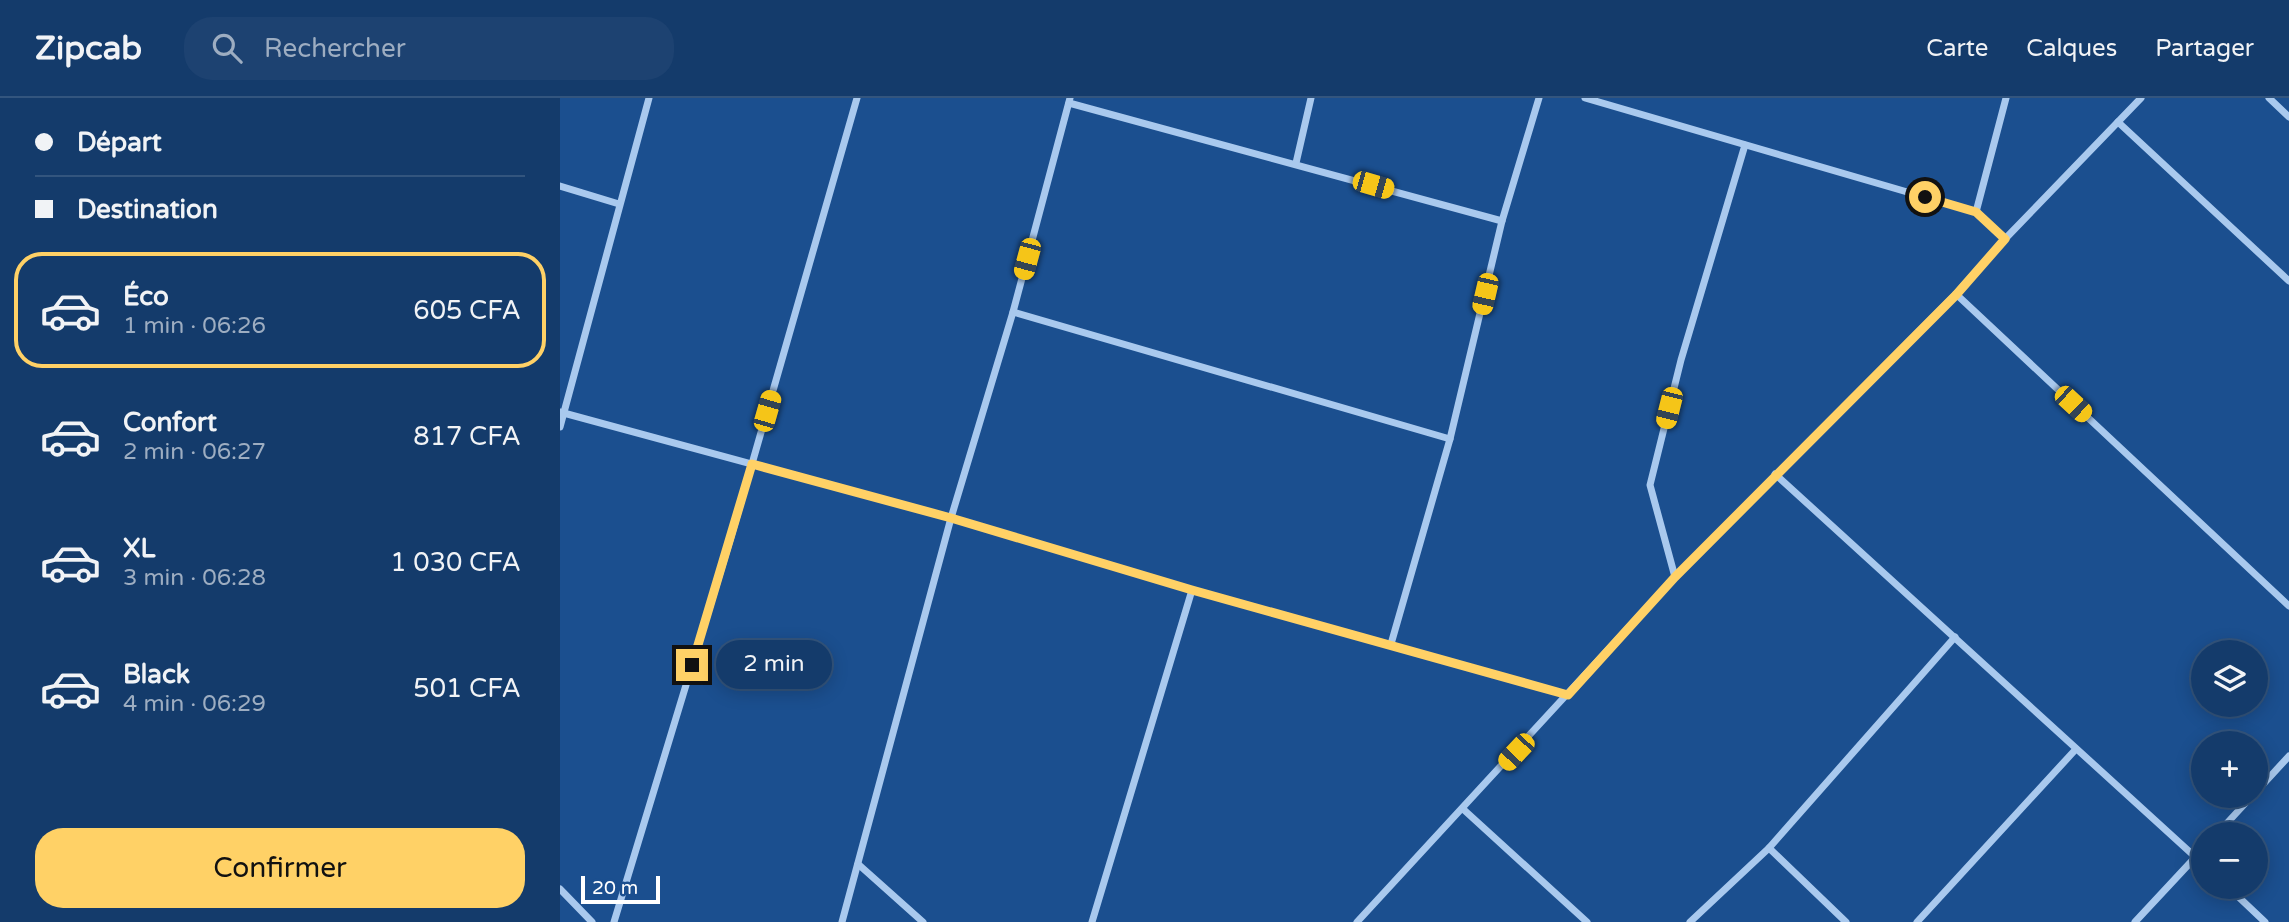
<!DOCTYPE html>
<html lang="fr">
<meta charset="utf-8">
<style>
:root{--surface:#143b6b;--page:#1d4271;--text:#f1f3f6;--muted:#9dadc1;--line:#33557e;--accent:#ffd166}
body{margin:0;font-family:"Varela Round",sans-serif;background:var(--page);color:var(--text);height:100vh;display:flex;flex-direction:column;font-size:26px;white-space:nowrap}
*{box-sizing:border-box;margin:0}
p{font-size:23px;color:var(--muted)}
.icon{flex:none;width:38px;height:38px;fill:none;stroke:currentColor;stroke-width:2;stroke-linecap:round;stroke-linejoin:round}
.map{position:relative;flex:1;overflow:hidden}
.drawer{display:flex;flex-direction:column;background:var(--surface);width:560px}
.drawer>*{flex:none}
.hud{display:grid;align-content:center;height:154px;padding:0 35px;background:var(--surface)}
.fabs{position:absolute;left:1631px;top:542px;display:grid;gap:14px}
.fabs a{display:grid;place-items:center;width:77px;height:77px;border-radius:50%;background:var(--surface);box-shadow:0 4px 18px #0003,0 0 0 2px var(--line);font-size:35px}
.scale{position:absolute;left:21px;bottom:18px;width:79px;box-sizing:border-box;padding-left:7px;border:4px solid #fff;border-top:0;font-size:19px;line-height:24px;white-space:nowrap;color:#fff;-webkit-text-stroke:5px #1b4f8f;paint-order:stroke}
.end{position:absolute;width:32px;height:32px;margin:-16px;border:9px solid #ffd166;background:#111;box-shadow:0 0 0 4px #111}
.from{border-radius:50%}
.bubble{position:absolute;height:49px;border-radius:24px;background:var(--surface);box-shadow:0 4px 18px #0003,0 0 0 2px var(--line);font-size:23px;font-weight:600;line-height:49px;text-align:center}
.car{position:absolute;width:21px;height:42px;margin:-21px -10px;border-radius:9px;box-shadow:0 0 5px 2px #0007;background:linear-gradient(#f5c518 24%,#345 0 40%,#f5c518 0 76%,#345 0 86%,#f5c518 0)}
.hud b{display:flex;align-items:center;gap:24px;height:66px;font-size:26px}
.hud b+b{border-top:2px solid var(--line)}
.hud i{width:18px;height:18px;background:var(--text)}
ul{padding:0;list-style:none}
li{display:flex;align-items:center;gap:21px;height:116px;margin:0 14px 10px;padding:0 21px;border:4px solid transparent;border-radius:28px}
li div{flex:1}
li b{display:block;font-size:26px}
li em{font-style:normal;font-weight:600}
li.current{border-color:var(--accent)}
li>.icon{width:63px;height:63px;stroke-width:1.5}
.primary-button{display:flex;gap:14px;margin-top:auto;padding:14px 35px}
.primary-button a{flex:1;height:80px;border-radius:28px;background:var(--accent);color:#111;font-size:28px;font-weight:600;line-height:80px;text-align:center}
header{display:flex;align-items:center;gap:42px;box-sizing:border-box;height:98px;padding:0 35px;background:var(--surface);border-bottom:2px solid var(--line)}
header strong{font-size:33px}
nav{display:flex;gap:38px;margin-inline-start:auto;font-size:24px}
.search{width:490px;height:63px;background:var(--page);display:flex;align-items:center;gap:18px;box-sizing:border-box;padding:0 24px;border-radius:28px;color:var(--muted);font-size:26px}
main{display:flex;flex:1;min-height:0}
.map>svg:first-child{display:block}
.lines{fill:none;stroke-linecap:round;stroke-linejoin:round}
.street{stroke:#a9c9ee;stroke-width:7}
.route{stroke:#ffd166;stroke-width:9}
</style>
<header>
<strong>Zipcab</strong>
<div class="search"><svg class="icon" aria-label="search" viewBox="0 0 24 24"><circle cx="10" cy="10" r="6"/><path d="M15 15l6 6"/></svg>Rechercher</div>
<nav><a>Carte</a><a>Calques</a><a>Partager</a></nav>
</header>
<main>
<section class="drawer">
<div class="hud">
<b><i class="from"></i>Départ</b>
<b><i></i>Destination</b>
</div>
<ul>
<li class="current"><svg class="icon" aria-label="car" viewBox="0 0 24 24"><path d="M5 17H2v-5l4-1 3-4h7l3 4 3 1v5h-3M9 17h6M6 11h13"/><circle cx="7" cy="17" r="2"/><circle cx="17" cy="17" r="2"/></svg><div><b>Éco</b><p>1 min · 06:26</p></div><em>605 CFA</em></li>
<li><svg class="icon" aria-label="car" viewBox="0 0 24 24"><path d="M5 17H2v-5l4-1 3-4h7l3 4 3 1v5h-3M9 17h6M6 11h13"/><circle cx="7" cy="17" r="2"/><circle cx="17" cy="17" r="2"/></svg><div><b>Confort</b><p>2 min · 06:27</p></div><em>817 CFA</em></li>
<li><svg class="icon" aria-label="car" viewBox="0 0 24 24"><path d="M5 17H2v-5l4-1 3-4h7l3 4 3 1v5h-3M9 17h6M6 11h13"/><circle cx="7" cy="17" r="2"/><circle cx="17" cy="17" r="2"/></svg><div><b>XL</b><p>3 min · 06:28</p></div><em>1 030 CFA</em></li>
<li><svg class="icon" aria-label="car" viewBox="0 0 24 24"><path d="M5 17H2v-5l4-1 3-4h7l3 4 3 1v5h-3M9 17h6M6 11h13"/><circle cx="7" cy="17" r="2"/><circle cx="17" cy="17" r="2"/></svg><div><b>Black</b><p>4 min · 06:29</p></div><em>501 CFA</em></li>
</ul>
<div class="primary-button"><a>Confirmer</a></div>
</section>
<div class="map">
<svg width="1729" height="824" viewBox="0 0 1729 824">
<rect width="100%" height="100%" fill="#1b4f8f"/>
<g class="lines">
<g class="street">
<polyline points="1025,0 1416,114 1445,141"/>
<polyline points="1709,0 1729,19"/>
<polyline points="509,5 942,123"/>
<polyline points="1558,24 1729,183"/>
<polyline points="736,65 751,0"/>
<polyline points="0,88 59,106"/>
<polyline points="1416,114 1446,0"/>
<polyline points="1396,196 1729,508"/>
<polyline points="453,214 890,341"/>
<polyline points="0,314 391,420 632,492 1008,597"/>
<polyline points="0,329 89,0"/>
<polyline points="1215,376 1643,766"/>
<polyline points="1115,479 1090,387 1121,262 1185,47"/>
<polyline points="831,546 890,341 942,123 979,0"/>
<polyline points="1696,694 1729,658"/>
<polyline points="903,711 1027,824"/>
<polyline points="1656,737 1692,698"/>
<polyline points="1209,750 1286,824"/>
<polyline points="298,766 363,824"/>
<polyline points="1668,789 1705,824"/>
<polyline points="0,791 32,824"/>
<polyline points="54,824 171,439 297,0"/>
<polyline points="282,824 391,420 453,214 510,0"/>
<polyline points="532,824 632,492"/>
<polyline points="797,824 1115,479 1396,196 1445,141 1581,0"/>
<polyline points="1130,824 1209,750 1395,539"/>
<polyline points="1357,824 1516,651"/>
<polyline points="1575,824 1643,751"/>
</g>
</g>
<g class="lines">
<polyline class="route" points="132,567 192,366 391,420 632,492 1008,597 1115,479 1396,197 1445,141 1416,114 1365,99"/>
</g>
</svg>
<div class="fabs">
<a><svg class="icon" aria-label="layers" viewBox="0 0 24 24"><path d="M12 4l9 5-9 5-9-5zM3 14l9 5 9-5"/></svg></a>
<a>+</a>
<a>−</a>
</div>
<div class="scale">20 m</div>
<i class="end from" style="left:1365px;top:99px"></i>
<i class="end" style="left:132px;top:567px"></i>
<div class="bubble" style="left:156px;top:542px;width:116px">2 min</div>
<i class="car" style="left:813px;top:87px;rotate:106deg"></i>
<i class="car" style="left:467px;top:161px;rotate:195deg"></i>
<i class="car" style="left:925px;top:196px;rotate:193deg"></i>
<i class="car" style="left:1513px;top:306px;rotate:133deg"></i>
<i class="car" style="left:1109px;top:310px;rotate:194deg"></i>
<i class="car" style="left:207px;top:313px;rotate:16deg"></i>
<i class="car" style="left:956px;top:654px;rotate:223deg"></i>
</div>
</main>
